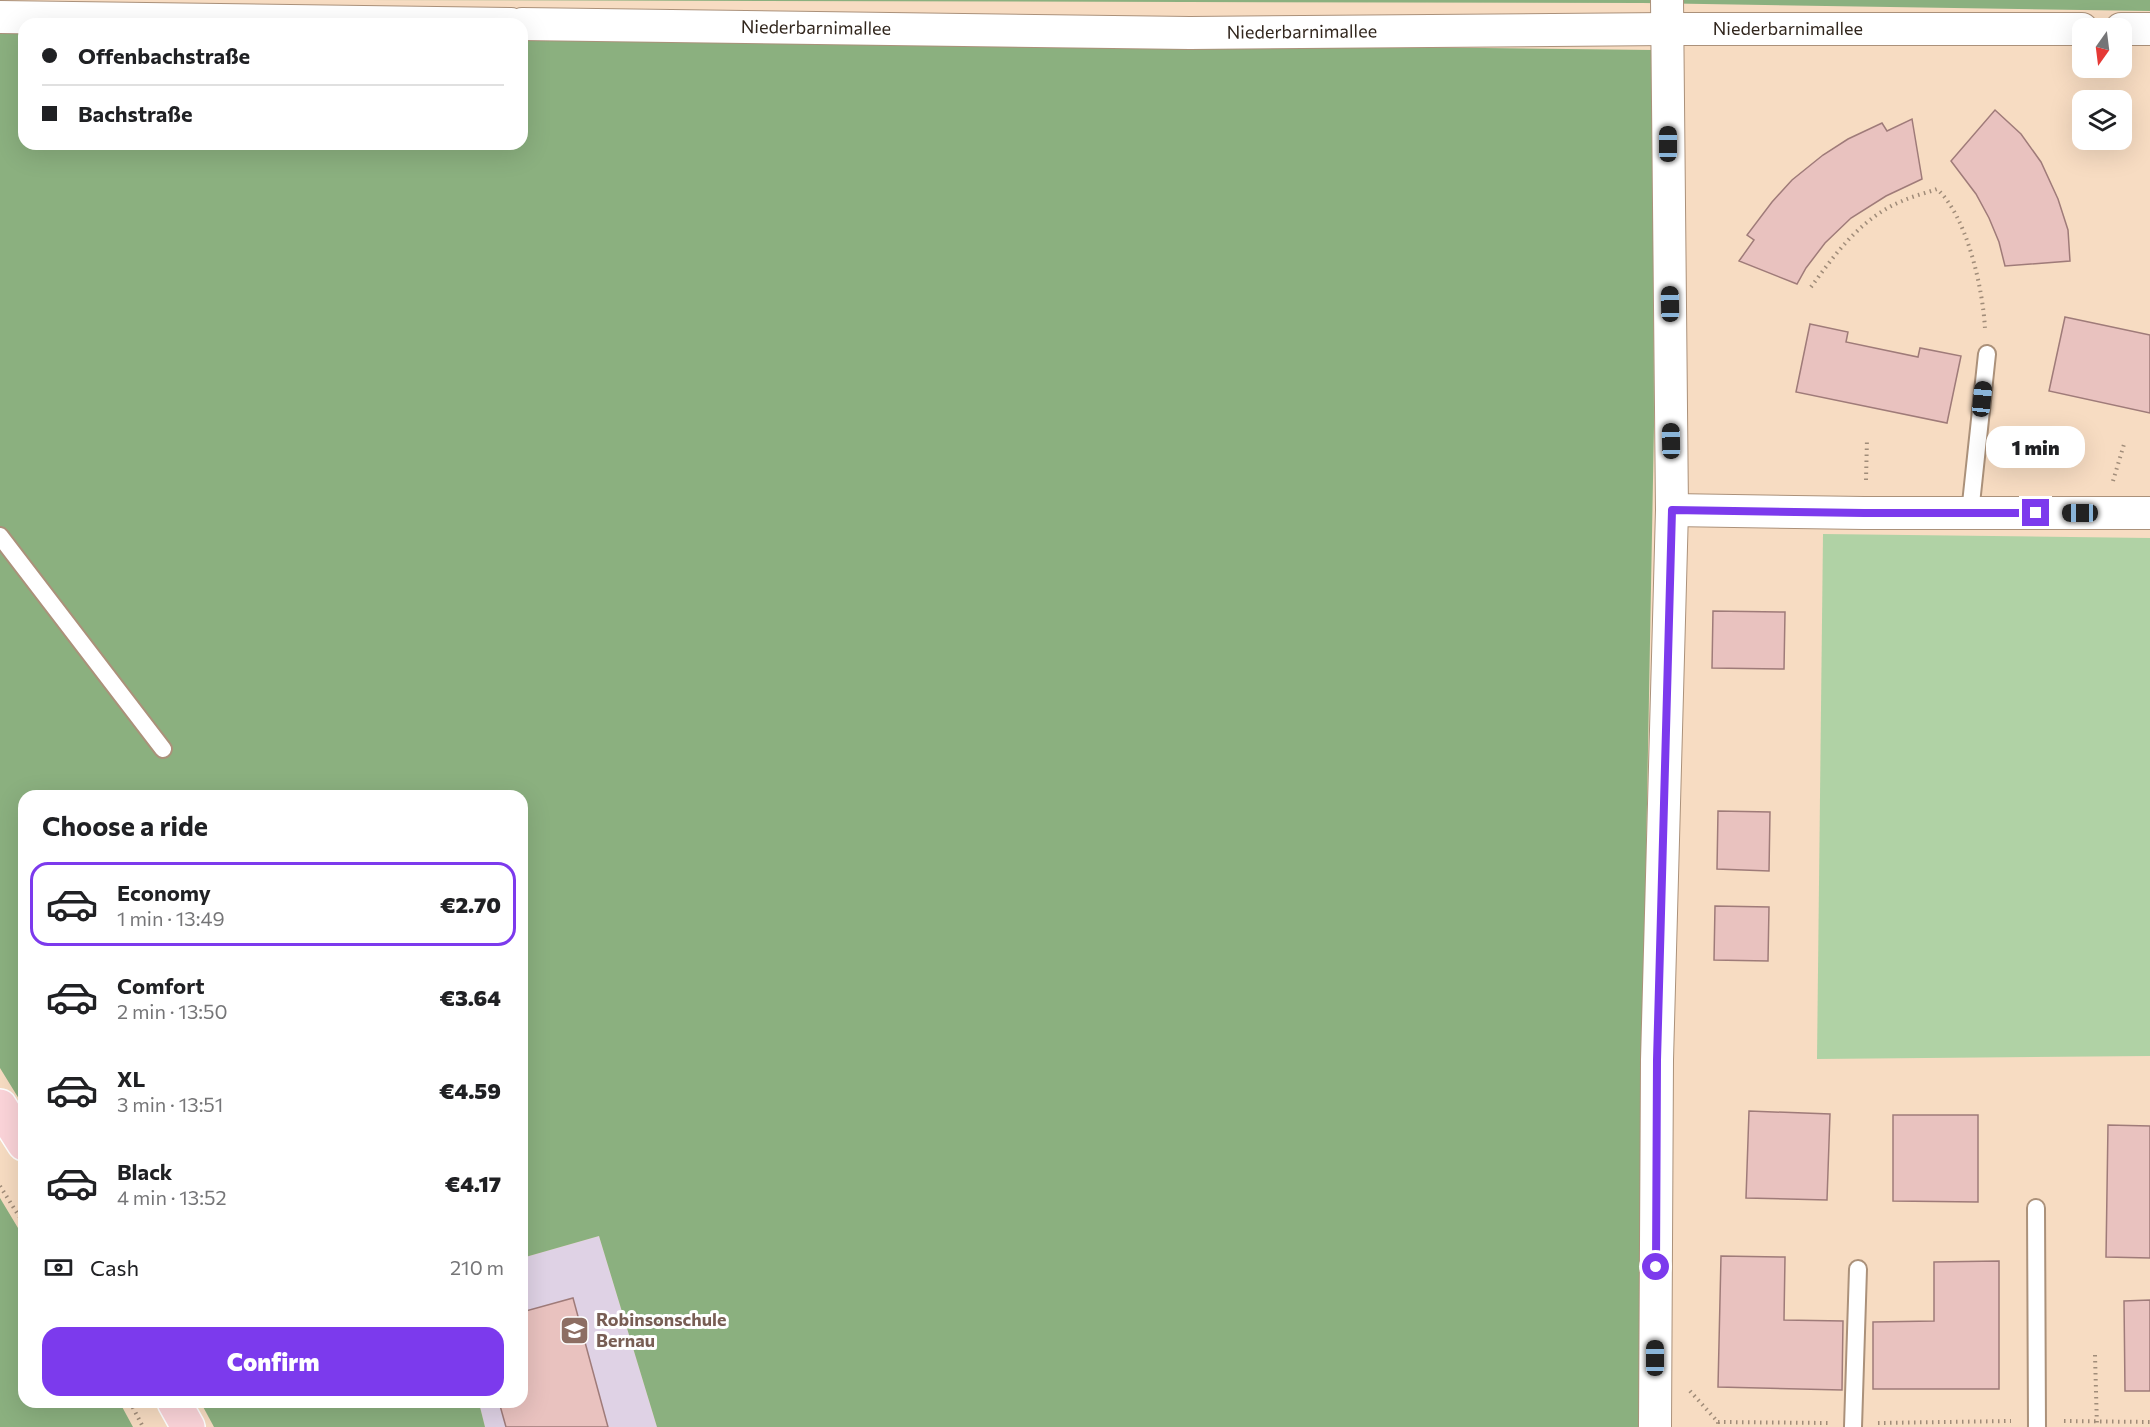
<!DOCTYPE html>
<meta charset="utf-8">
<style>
:root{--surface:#fff;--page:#f2f2f2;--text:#202124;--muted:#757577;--line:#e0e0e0;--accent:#7c3aed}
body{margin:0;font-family:Commissioner,sans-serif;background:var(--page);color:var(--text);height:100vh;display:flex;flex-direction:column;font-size:22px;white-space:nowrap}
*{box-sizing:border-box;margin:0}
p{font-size:20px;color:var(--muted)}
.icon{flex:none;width:33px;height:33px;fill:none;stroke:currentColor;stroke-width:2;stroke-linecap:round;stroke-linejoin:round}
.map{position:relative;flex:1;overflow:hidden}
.details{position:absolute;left:18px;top:790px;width:510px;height:618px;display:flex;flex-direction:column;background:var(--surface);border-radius:18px;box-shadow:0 6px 24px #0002}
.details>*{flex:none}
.hud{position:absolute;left:18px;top:18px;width:510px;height:132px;border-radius:18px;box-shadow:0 6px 24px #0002;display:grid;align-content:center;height:132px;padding:0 24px;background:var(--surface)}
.needle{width:39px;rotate:194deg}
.controls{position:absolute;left:2072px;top:18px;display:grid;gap:12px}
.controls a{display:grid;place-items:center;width:60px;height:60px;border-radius:12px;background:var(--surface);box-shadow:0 6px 24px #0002;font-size:30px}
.end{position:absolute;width:27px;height:27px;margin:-14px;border:8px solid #7c3aed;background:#fff;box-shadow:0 0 0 3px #fff}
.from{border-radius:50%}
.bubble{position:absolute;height:42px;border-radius:18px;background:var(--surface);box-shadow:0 6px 24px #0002;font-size:20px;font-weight:800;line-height:42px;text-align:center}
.car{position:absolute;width:18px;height:36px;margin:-18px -9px;border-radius:8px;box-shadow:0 0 4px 2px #0007;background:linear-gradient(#222 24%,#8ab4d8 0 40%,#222 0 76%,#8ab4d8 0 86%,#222 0)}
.hud b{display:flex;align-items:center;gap:21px;height:57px;font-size:22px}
.hud b+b{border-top:2px solid var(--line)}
.hud i{width:15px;height:15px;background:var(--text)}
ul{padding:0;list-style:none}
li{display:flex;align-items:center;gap:18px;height:84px;margin:0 12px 9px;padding:0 12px;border:3px solid transparent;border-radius:18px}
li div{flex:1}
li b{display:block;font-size:22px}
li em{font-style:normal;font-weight:800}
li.current{border-color:var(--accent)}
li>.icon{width:54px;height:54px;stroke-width:1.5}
h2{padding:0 24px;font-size:27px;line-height:72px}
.pay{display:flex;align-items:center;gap:15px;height:66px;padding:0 24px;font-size:22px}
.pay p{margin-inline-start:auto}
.action{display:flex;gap:12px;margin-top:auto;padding:12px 24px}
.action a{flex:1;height:69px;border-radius:18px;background:var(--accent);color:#fff;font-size:24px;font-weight:800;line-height:69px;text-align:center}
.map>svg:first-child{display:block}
.education{fill:#dfd2e5}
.green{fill:#b0d2a5}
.forest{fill:#8bb07f}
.building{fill:#e9c2bf;stroke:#9f7b79;stroke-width:1.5}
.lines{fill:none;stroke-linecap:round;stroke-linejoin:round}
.service-casing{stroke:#ab917a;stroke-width:20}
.minor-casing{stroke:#ab917a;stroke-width:34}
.primary-casing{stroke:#fff;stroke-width:36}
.path{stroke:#a08c79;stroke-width:4;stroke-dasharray:1.5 4.5;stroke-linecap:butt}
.service{stroke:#fff;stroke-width:16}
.minor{stroke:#fff;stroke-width:32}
.primary{stroke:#fbd4d9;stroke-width:33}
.route{stroke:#7c3aed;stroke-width:8}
.labels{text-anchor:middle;stroke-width:6;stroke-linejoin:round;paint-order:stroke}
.street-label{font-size:18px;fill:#31261d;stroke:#fff}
.education-label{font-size:18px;font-weight:bold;fill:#785e54;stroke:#fff;text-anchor:start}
</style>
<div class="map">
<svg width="2150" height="1427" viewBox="0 0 2150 1427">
<rect width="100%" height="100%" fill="#f7dcc2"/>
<polygon class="education" points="599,1236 657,1427 485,1427 479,1403 522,1402 522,1258"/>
<polygon class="green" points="1823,534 2150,538 2150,1056 1817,1059"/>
<g class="forest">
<polygon points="357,0 2150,0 2150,11 1643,3"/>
<polygon points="0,31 24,31 24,144 522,144 522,37 1653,50 1654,426 1642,1074 1639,1427 657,1427 599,1236 522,1258 522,796 24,796 24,1107 0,1068"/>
<polygon points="0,1198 24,1238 24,1402 120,1403 133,1427 0,1427"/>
<polygon points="201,1403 479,1403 485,1427 214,1427"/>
</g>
<g class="building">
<polygon points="1995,110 2021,134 2041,162 2058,199 2068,230 2070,261 2005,266 1999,242 1989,218 1976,194 1951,161"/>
<polygon points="1912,119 1922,179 1886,196 1851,218 1825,243 1806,268 1797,284 1739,261 1754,240 1747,235 1772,202 1792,180 1823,155 1848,139 1882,123 1887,131"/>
<polygon points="2065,317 2150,335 2150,413 2049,391"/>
<polygon points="1810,324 1848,332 1846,342 1918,357 1920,348 1961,356 1947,423 1796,392"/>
<polygon points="1713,611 1785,612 1784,669 1712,668"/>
<polygon points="1718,811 1770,812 1769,871 1717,869"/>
<polygon points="1715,906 1769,907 1768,961 1714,960"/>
<polygon points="1749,1111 1830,1114 1827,1200 1746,1198"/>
<polygon points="1893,1115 1978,1115 1978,1202 1893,1201"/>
<polygon points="2108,1125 2150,1126 2150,1258 2106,1257"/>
<polygon points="1721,1256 1785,1257 1784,1320 1843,1321 1842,1390 1718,1387"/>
<polygon points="1999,1261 1999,1389 1873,1389 1873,1322 1934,1321 1934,1262"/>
<polygon points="573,1298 608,1427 506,1427 499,1402 522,1402 522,1312"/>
<polygon points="2150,1300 2150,1391 2125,1391 2124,1301"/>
</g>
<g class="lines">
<defs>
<g id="service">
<polyline points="1970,513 1987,354"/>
<polyline points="0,536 163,749"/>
<polyline points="2036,1208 2037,1427"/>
<polyline points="1853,1427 1858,1269"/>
</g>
<g id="minor">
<polyline points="0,17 511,24"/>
<path id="s1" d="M522,24L1190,33L1666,29H2082"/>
<polyline points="2121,29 2150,29"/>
<polyline points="1672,510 1864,513 2150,513"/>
<polyline points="1655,1427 1657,1060 1672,510 1667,0"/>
</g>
<g id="primary">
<polyline points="0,1106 24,1144"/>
<polyline points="174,1402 188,1427"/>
</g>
</defs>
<use href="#service" class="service-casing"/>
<use href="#minor" class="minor-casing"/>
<use href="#primary" class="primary-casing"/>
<g class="path">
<path d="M1811,287C1836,253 1861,218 1902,201C1913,196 1926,193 1937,189C1967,216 1983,289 1985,329"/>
<polyline points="1866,480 1867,439"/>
<polyline points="2113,481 2125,441"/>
<polyline points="0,1186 24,1224"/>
<polyline points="2095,1355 2097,1427"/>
<polyline points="1690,1391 1718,1422 1718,1427"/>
<polyline points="130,1402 143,1427"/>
<polyline points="2064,1421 2150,1422"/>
<polyline points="1718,1422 1828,1423"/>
<polyline points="1878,1423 2011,1421"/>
</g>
<use href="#service" class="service"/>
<use href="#minor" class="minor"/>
<use href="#primary" class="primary"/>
</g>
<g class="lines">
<polyline class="route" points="1656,1267 1657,1060 1672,510 1864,513 2036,513"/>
</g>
<defs>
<symbol id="school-square" viewBox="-11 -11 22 22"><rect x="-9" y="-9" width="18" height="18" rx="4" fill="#8d6e63" stroke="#fff"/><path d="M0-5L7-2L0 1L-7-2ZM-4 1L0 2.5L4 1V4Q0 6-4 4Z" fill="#fff"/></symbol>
</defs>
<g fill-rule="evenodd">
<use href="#school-square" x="558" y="1314" width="33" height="33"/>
</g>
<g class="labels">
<g class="street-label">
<text dy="6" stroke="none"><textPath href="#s1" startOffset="294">Niederbarnimallee</textPath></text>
<text dy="6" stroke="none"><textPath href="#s1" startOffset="1266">Niederbarnimallee</textPath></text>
<text dy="6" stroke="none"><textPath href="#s1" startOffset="780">Niederbarnimallee</textPath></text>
</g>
<g class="education-label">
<text x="596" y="1326">Robinsonschule<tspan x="596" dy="21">Bernau</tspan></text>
</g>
</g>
</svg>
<div class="controls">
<a><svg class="needle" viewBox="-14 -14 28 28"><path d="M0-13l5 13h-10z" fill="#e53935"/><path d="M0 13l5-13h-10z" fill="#757577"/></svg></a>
<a><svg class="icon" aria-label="layers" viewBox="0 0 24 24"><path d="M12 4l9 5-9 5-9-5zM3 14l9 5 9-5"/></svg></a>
</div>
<i class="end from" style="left:1656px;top:1267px"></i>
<i class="end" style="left:2036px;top:513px"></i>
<div class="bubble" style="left:1986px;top:426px;width:99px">1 min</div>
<i class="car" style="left:1668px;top:144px;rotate:0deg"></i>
<i class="car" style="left:1670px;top:304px;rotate:359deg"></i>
<i class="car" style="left:1982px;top:399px;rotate:6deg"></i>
<i class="car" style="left:1671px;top:441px;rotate:359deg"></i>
<i class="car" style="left:2080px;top:513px;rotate:270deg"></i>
<i class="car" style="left:1655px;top:1358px;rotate:0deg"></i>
<div class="hud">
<b><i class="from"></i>Offenbachstraße</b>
<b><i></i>Bachstraße</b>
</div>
<section class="details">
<h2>Choose a ride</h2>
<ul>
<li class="current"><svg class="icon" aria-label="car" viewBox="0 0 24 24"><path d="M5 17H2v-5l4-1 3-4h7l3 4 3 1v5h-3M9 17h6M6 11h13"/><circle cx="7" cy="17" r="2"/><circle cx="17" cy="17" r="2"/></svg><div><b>Economy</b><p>1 min · 13:49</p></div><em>€2.70</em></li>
<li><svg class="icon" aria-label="car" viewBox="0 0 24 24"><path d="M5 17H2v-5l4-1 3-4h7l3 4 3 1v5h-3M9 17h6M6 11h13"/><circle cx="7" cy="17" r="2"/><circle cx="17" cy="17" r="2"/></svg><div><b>Comfort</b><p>2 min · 13:50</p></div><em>€3.64</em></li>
<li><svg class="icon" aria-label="car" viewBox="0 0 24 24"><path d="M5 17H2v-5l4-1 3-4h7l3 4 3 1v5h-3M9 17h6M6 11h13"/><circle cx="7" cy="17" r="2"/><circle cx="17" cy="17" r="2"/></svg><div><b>XL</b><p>3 min · 13:51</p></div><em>€4.59</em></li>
<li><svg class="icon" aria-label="car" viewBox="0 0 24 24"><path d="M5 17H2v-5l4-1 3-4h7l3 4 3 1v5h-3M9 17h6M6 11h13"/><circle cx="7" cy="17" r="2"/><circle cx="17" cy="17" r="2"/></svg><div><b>Black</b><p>4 min · 13:52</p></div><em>€4.17</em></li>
</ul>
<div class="pay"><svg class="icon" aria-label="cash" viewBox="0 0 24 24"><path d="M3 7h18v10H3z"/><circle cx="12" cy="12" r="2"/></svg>Cash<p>210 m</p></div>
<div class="action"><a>Confirm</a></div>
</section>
</div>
